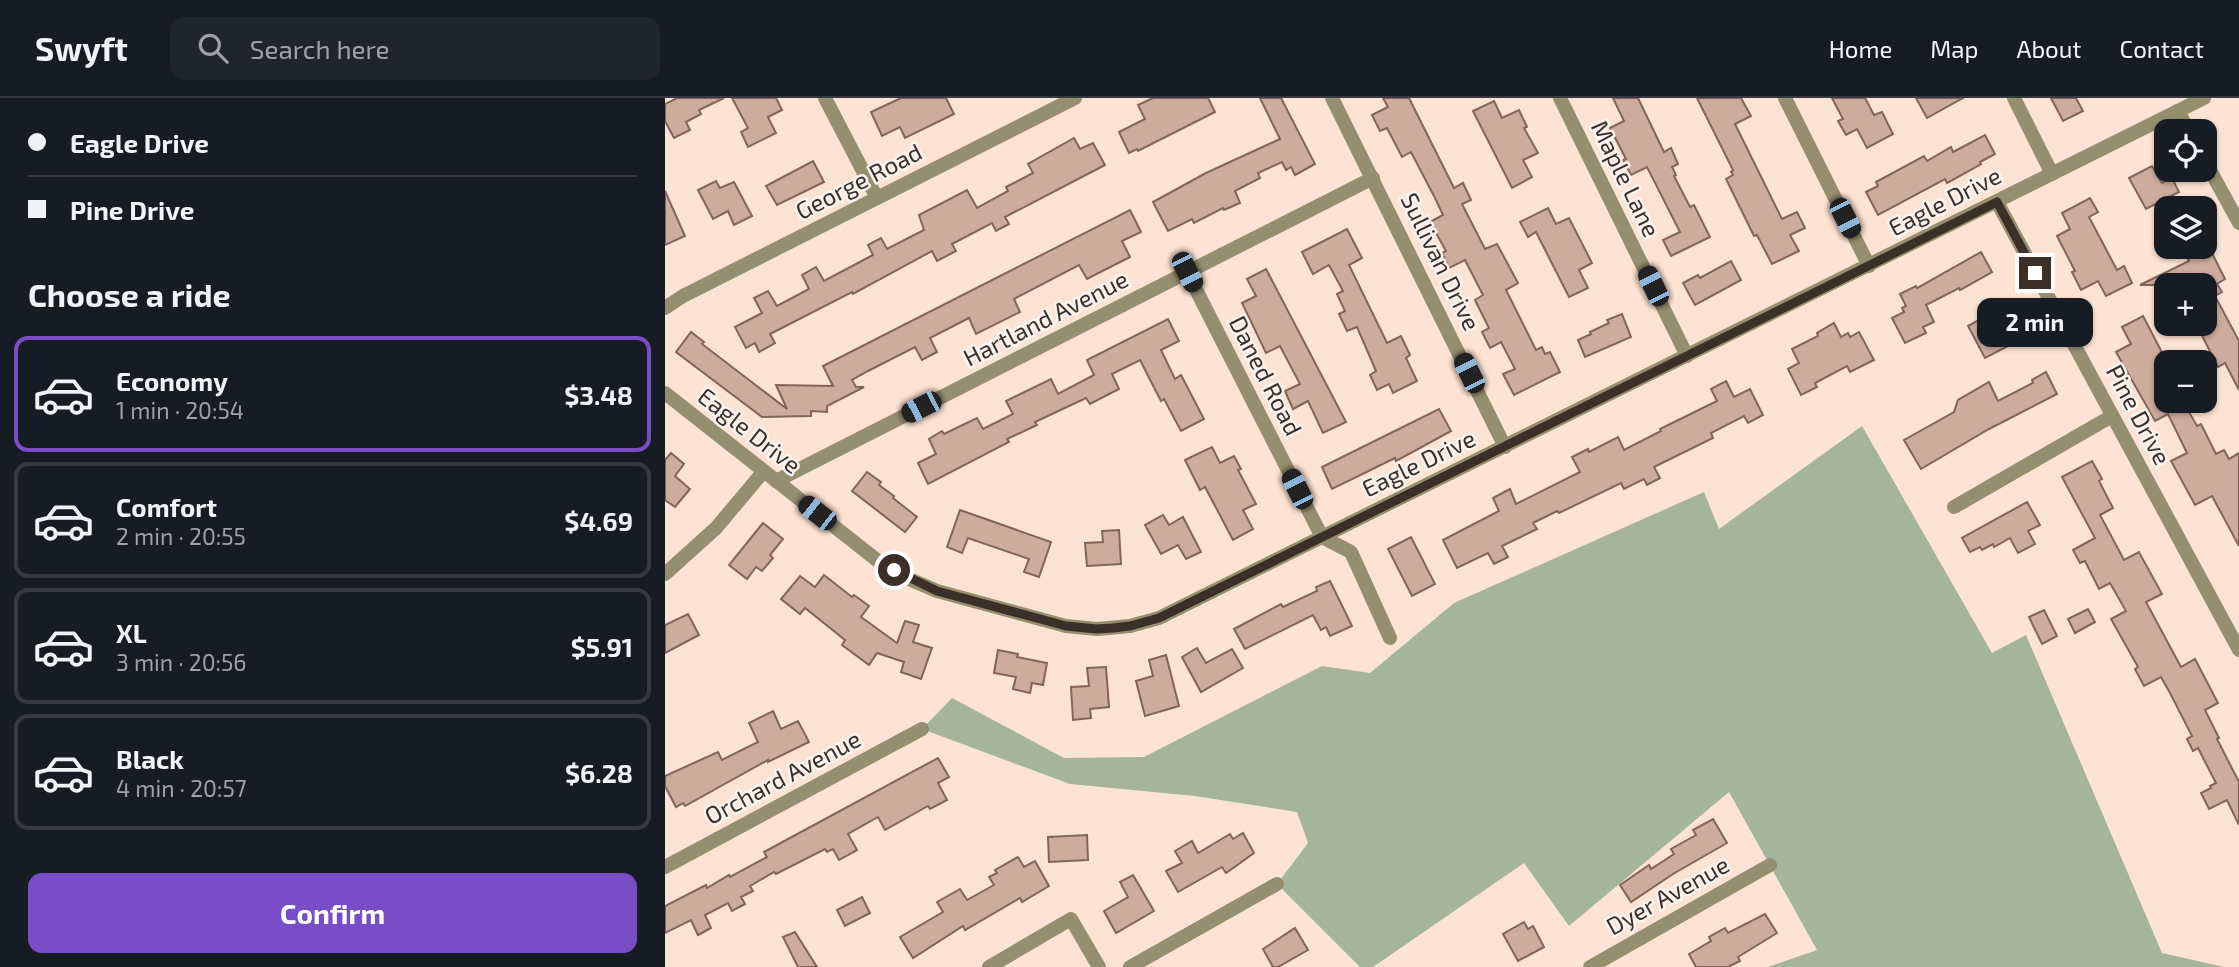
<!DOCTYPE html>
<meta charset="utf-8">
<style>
:root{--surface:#171b24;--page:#20242c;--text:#f1f3f6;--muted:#9ea1a6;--line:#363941;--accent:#784dc6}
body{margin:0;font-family:"Exo 2",sans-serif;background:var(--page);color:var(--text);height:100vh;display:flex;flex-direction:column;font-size:26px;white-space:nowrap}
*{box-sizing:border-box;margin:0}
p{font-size:23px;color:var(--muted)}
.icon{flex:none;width:38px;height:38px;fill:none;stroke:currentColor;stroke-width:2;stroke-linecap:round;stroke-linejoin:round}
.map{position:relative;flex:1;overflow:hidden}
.details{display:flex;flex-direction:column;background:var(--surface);width:665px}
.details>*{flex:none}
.guide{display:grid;align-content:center;height:154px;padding:0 28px;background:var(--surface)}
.controls{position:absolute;left:1489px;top:21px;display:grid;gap:14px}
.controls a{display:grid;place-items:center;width:63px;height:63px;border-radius:14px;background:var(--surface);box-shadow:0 2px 5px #0004;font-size:35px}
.end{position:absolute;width:32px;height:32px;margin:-16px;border:9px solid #3c2f28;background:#fff;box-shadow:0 0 0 4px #fff}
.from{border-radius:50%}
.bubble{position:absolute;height:49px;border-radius:14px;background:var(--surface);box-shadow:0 2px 5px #0004;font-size:23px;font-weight:700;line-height:49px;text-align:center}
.car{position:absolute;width:21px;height:42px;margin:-21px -10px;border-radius:9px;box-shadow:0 0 5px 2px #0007;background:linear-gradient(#222 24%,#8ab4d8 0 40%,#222 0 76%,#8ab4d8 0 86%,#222 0)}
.guide b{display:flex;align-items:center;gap:24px;height:66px;font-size:26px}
.guide b+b{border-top:2px solid var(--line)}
.guide i{width:18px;height:18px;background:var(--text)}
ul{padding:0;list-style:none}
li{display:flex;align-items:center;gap:21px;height:116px;margin:0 14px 10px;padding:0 14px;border:4px solid var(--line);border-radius:14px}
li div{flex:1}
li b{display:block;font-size:26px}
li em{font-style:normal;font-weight:700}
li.active{border-color:var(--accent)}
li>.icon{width:63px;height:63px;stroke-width:1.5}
h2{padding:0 28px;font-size:32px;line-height:84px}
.button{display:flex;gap:14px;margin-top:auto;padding:14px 28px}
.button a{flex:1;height:80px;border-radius:14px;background:var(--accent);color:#fff;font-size:28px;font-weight:700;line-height:80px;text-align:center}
header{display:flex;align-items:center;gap:42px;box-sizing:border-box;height:98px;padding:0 35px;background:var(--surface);border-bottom:2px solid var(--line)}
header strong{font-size:33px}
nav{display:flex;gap:38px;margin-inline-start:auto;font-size:24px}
.search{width:490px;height:63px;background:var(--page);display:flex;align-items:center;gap:18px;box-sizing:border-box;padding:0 24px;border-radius:14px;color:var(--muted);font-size:26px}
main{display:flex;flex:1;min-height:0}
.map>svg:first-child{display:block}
.forest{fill:#a4b59b}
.building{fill:#cdab9d;stroke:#846458;stroke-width:2}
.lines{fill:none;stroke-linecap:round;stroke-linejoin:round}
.street{stroke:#958e6f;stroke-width:14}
.route{stroke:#3c2f28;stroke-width:9}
.labels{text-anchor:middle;stroke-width:5;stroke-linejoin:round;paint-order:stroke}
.street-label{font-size:24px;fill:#3c2f28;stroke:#fbf4f0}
</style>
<header>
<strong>Swyft</strong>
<div class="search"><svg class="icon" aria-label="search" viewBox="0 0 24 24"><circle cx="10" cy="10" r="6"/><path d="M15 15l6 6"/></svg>Search here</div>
<nav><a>Home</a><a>Map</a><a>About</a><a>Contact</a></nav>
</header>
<main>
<section class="details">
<div class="guide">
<b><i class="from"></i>Eagle Drive</b>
<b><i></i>Pine Drive</b>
</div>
<h2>Choose a ride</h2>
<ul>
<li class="active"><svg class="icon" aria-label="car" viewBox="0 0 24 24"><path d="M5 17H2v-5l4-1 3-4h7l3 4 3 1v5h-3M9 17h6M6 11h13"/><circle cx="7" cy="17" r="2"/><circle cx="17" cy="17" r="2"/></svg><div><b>Economy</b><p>1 min · 20:54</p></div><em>$3.48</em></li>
<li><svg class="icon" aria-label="car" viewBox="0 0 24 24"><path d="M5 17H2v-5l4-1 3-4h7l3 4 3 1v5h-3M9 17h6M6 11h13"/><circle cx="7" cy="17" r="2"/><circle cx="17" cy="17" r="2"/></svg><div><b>Comfort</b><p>2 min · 20:55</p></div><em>$4.69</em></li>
<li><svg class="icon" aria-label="car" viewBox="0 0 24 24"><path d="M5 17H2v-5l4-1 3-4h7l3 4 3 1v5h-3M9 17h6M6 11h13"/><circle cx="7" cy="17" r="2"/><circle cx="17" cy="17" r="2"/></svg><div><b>XL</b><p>3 min · 20:56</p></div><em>$5.91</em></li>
<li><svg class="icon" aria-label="car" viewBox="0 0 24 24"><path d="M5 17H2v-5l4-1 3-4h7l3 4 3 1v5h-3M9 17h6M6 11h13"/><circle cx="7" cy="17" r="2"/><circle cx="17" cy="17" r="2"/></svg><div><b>Black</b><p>4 min · 20:57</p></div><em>$6.28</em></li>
</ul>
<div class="button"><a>Confirm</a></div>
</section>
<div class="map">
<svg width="1574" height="869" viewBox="0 0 1574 869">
<rect width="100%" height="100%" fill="#fde3d3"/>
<polygon class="forest" points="1197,328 1327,555 1361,537 1497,855 1559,869 1103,869 1152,852 1064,694 904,828 859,765 708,869 695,869 612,786 643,745 632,714 530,698 405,686 257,631 287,600 399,660 479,659 657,568 705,575 789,505 1039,394 1054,431"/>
<g class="building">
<polygon points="12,0 59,0 34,12 36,16 21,24 25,32 9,40 0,23 0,6"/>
<polygon points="67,0 111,0 117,12 103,19 111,35 83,49 76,34 83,30"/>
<polygon points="236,0 281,0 289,16 240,40 235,29 217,38 206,14"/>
<polygon points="488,0 543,0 550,14 473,53 472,51 464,55 454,34 480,21 473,7"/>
<polygon points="595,0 616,0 650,66 630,77 626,69 621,72 617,64 593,75 595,80 570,93 575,105 559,112 558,110 529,125 527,121 503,133 488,104 541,75 615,41"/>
<polygon points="718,0 744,0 789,90 798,85 806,102 797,106 820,151 832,146 853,185 841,192 871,252 877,249 880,256 885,254 895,274 849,297 838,276 850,271 836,244 825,250 817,234 824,230 810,202 818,197 800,162 784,170 777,155 781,153 765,124 778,117 770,100 746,54 737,59 722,30 715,33 707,17 723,9"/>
<polygon points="948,0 973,0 999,54 1006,50 1013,66 1007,69 1011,77 1009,78 1025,109 1029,107 1045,139 1006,158 998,142 1015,134 982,69 966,77 958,62 961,61 945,30 959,23"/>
<polygon points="1032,0 1076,0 1086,18 1070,26 1117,121 1132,114 1140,130 1125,137 1134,153 1107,166 1092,137 1089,138 1061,81 1068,77 1066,74 1068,72"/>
<polygon points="1167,0 1200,0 1209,17 1217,14 1228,36 1202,50 1192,31 1181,37 1173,23 1178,21"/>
<polygon points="1251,0 1298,0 1262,20"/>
<polygon points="1386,0 1411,0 1418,13 1398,23"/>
<polygon points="829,3 837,20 854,12 862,29 859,30 873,55 858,62 867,79 847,90 808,13"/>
<polygon points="1320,37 1330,56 1315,64 1316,66 1282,85 1280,81 1213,117 1201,94 1213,88 1211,84 1259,58 1262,63 1286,49 1288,54"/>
<polygon points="409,40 415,51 428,45 440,67 340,119 344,126 331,133 327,125 287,146 291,153 272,163 267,153 188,196 187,194 105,236 110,245 94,254 90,245 81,250 70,229 97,215 89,200 103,193 112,208 144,191 137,177 151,169 159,183 208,157 203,147 216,140 222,151 259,132 254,117 302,92 312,110 343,93 341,89 368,75 363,66"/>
<polygon points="148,63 159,84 112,107 101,88"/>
<polygon points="1487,68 1497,85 1507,80 1514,94 1481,111 1464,80"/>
<polygon points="51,83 55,90 69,84 87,118 69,127 63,113 48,121 33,92"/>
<polygon points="0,93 20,138 0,147"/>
<polygon points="1425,100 1433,114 1424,119 1452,172 1459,168 1467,185 1441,198 1433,183 1416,192 1407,174 1410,173 1392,138 1405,131 1397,115"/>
<polygon points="883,110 891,126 904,120 927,165 914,172 923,190 904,199 871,134 863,139 855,124"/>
<polygon points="465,112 476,134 457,143 465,159 422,181 414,167 349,201 355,214 311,236 304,220 265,240 272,254 257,262 250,249 203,273 187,282 191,289 199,289 162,308 162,314 146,313 146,318 97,319 11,254 26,234 39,244 37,246 122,311 111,287 168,288 158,268"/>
<polygon points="682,131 697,160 684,167 722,245 736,238 745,257 741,260 752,283 728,295 724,286 712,292 705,277 711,273 692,229 682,233 674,216 680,213 672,196 678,193 664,167 648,176 637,154"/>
<polygon points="1520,149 1544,149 1560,181 1552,186 1557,194 1550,198 1574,243 1574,292 1560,265 1553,269 1531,226 1540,226 1540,187 1475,187 1524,163 1519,154 1522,153"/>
<polygon points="1316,154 1327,174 1295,192 1294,190 1261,207 1269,224 1258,229 1261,235 1240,245 1227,220 1239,214 1237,210 1241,208 1235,196 1251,188 1252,190"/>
<polygon points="1066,163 1076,182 1030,207 1018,185 1033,177 1035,180"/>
<polygon points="601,171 681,324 658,335 643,303 628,311 620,293 635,286 615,248 601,255 577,205 591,198 582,181"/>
<polygon points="1343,206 1352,223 1339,230 1347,246 1320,260 1303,228"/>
<polygon points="957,216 966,239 920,259 913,242 926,236 925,234 944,225 942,222"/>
<polygon points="1478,218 1502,264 1502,303 1528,303 1520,307 1532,328 1536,326 1551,356 1559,352 1564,361 1574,355 1574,448 1547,398 1530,407 1506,363 1522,355 1503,316 1490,323 1451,254 1466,246 1457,229"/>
<polygon points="503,221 514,243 496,252 510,281 516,277 539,321 516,333 499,301 496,303 475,262 447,276 454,291 425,306 421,300 370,324 372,327 342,341 344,344 263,386 253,365 271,356 264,341 277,333 279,336 312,320 318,331 348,316 341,303 386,281 393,296 429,277 422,262"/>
<polygon points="1169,225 1176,239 1183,235 1185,239 1194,234 1209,262 1185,274 1182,268 1150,285 1152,289 1136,297 1123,271 1134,265 1127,251 1153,238 1152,235"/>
<polygon points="1381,274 1392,296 1324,331 1256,371 1239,342 1289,314 1293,302 1324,284 1333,303 1368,285 1367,282"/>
<polygon points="1061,283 1069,299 1085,291 1098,317 1083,325 1079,318 1046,335 1048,340 989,369 995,380 982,387 979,381 959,391 956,385 894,415 892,413 868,425 872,431 837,448 843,459 829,466 823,455 792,470 778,442 834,413 828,400 845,391 851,406 915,374 907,359 923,351 924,354 953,339 959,352 996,333 995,331 1052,303 1046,291"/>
<polygon points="774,311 786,333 731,363 730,360 667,391 657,369"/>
<polygon points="547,349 555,365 569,358 576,371 573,372 591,406 578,412 588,431 568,442 540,389 535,392 520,362"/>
<polygon points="6,355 19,366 10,378 25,391 10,409 0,402 0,362"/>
<polygon points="1427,363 1437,381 1434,383 1448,410 1435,417 1459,462 1474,454 1497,496 1481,504 1516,569 1530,561 1553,605 1540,612 1554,640 1552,641 1574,684 1574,727 1562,702 1544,711 1536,695 1546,690 1545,688 1551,685 1533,650 1528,653 1522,641 1527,638 1505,595 1496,579 1479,588 1470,571 1473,569 1446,521 1461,513 1445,485 1434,491 1420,463 1415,465 1408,452 1430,440 1397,379"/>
<polygon points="202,374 216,384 214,387 229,398 228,400 252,419 240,434 187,393"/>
<polygon points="1362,404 1375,427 1363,433 1370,446 1353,455 1345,440 1329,449 1328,446 1317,452 1315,449 1305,454 1297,440"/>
<polygon points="295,412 386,444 374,479 359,474 364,461 303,440 297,455 282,449"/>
<polygon points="498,417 504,427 518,419 536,454 521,461 513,447 496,456 480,427"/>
<polygon points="98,425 118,441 105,457 108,460 97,473 91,469 82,481 64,467"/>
<polygon points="454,432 456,466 422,468 420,445 438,444 437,433"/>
<polygon points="746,439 770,486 747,498 723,451"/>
<polygon points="159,477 187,499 189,497 204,508 196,519 232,545 240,523 254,527 248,544 267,550 256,581 236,574 239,564 212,555 204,567 177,547 180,542 140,510 135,516 116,501 135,478 150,489"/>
<polygon points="665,483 687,528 665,538 661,529 656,532 648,517 580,551 569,531 616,506 618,509 652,493 651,489"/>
<polygon points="1423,511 1430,524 1410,535 1403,521"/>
<polygon points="1379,512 1392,538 1377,546 1364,519"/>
<polygon points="23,516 34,537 0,555 0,527"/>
<polygon points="532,550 541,565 567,551 578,570 536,594 517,559"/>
<polygon points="333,552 353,556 352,559 382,565 378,587 367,585 365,595 348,591 351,579 329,575"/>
<polygon points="501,557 514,608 480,618 471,583 488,578 484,562"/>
<polygon points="441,569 444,609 425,611 426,620 408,622 406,589 424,588 422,570"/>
<polygon points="108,613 116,631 133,623 144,644 103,664 103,662 20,708 18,705 11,709 0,688 0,678 53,654 57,662 93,644 84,625"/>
<polygon points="273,660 284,679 273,685 282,702 265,711 263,708 220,732 213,719 183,736 192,752 174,762 168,751 162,754 160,751 111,776 109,774 85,788 88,793 76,799 80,806 67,813 63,805 40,817 46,830 33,837 26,822 0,835 0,808 41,787 42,790 64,777 65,779 102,759 99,754"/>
<polygon points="1048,721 1062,745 1008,776 966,804 955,787 984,767 986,771 1009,756 1006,751 1031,737 1028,732"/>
<polygon points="578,735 589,755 561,775 557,769 513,794 501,773 517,765 510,753 527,743 533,755 565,736 568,741"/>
<polygon points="422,737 423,762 384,764 383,739"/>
<polygon points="353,759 359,769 370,763 384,788 357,804 355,800 300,832 298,828 248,860 235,839 278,814 272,804 295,791 302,802 329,787 324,779 332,775 330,772"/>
<polygon points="468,777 489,813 451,835 439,813 463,799 455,784"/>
<polygon points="197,799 205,815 180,828 172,812"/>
<polygon points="1100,816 1112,835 1073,859 1075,863 1063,869 1031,869 1024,856 1046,843 1044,839 1060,830 1063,835"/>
<polygon points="859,824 863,831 868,828 879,849 853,863 838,836"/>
<polygon points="630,830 643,852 613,869 608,869 598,851"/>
<polygon points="130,834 152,869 133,869 118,839"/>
</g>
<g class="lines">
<g class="street">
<polyline points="160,0 212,100"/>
<polyline points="667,0 840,349"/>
<polyline points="895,0 1022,258"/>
<polyline points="1120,0 1204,168"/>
<polyline points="1349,0 1387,76"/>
<polyline points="1513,13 1524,33"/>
<polyline points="1540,63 1574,125"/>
<polyline points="1332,104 1574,552"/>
<polyline points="522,174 657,439 686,454 725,540"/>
<polyline points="0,210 18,198 410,0"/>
<polyline points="0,295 213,463 244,481 272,493 401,528 432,531 465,528 494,520 1539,0"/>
<polyline points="111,383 708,80"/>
<polyline points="1289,409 1447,318"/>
<polyline points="0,476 51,430 99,373"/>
<polyline points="0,769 257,631"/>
<polyline points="324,869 406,821 434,869"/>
<polyline points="465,869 612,786"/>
<polyline points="925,869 1105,767"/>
</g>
</g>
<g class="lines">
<polyline class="route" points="229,472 272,493 401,528 432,531 448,530 465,528 494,520 1332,104 1370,175"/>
</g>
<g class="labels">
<g class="street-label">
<text transform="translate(960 81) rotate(64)" y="8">Maple Lane</text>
<text transform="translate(194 84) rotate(-27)" y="8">George Road</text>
<text transform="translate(1280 104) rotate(-27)" y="8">Eagle Drive</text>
<text transform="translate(775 164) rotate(64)" y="8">Sullivan Drive</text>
<text transform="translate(381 221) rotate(-27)" y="8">Hartland Avenue</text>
<text transform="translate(600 278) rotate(63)" y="8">Daned Road</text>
<text transform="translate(1473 317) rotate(62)" y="8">Pine Drive</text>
<text transform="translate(84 333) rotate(38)" y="8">Eagle Drive</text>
<text transform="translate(754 366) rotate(-26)" y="8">Eagle Drive</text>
<text transform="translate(118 680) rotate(-28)" y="8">Orchard Avenue</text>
<text transform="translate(1003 798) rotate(-29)" y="8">Dyer Avenue</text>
</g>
</g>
</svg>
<div class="controls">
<a><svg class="icon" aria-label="locate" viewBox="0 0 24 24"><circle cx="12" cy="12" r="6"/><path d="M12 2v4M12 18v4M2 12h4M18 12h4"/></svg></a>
<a><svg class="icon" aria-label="layers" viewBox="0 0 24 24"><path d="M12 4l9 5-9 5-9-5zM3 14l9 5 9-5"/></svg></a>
<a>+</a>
<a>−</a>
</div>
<i class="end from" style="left:229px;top:472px"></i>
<i class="end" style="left:1370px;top:175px"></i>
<div class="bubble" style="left:1312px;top:200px;width:116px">2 min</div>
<i class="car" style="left:1180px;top:120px;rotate:153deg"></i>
<i class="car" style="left:522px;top:174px;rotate:153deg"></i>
<i class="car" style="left:988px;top:188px;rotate:334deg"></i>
<i class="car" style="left:804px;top:275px;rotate:334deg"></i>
<i class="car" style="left:256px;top:309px;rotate:243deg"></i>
<i class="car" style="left:632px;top:391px;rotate:333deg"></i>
<i class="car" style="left:152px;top:415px;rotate:308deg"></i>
</div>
</main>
